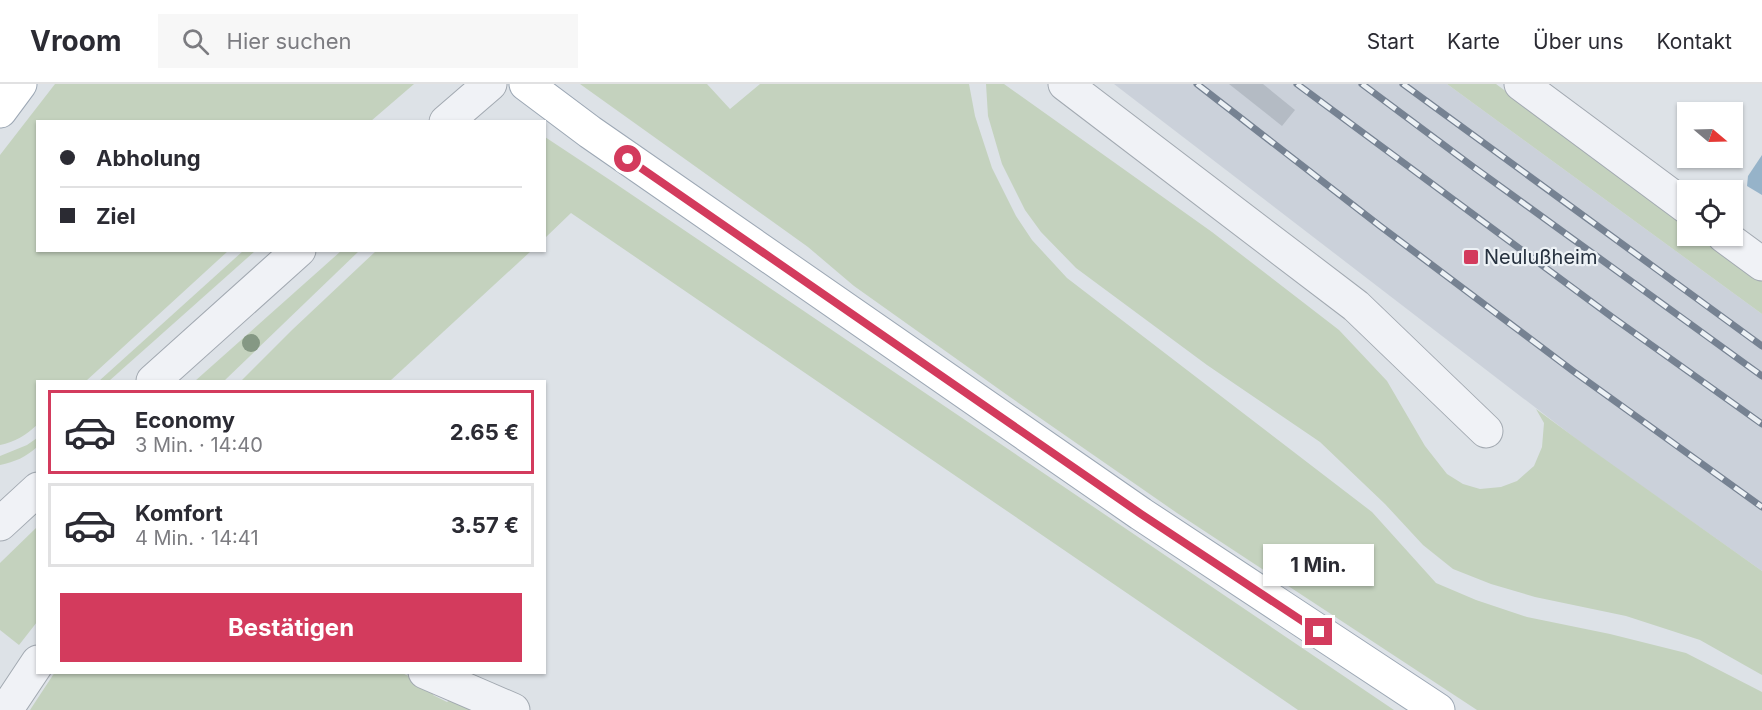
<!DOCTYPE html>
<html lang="de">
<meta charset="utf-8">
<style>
:root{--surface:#fff;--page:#f7f7f7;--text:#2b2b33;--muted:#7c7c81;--line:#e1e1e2;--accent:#d33b5d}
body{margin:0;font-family:Inter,sans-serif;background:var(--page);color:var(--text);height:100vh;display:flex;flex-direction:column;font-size:22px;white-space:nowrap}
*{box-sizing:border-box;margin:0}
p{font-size:20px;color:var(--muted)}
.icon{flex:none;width:33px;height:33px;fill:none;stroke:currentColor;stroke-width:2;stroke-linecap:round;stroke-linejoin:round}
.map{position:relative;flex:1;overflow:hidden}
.panel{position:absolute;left:36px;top:296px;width:510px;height:294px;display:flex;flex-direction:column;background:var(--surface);border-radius:0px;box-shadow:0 2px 4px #0004}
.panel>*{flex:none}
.hud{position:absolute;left:36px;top:36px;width:510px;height:132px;border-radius:0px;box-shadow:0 2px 4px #0004;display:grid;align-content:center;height:132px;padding:0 24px;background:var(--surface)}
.needle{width:39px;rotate:109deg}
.buttons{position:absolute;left:1677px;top:18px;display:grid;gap:12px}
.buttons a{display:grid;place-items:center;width:66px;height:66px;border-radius:0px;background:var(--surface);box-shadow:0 2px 4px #0004;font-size:30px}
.end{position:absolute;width:27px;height:27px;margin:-14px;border:8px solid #d33b5d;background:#fff;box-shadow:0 0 0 3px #fff}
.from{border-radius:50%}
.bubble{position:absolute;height:42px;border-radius:0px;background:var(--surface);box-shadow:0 2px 4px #0004;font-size:20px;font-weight:700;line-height:42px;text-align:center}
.hud b{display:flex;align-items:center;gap:21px;height:57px;font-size:22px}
.hud b+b{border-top:2px solid var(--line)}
.hud i{width:15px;height:15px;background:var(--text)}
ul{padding:10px 0 0;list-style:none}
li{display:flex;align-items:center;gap:18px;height:84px;margin:0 12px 9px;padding:0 12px;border:3px solid var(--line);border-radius:0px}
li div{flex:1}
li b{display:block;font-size:22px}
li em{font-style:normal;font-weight:700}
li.active{border-color:var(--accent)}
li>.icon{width:54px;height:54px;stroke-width:1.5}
.cta{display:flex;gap:12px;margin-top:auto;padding:12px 24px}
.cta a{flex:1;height:69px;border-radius:0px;background:var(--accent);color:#fff;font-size:24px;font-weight:700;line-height:69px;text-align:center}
header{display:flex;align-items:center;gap:36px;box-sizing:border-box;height:84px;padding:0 30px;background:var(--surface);border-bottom:2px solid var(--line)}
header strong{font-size:28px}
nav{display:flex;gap:33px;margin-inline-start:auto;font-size:21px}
.search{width:420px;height:54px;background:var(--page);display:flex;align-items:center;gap:15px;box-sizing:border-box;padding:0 21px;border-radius:0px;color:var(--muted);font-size:22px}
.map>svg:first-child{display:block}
.built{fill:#cbd1da}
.green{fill:#c4d2be}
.water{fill:#96b3c9}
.building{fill:#b4bbc4}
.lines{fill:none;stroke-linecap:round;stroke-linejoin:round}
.minor-casing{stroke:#a2a9b1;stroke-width:35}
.major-casing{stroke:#9ca7b4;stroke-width:35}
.minor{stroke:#f0f2f6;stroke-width:33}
.major{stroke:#fff;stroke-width:33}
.rail-casing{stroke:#768292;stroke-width:7}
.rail{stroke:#ecf1f5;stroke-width:4.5;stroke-dasharray:14;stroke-linecap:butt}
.tree{fill:#859884}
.route{stroke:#d33b5d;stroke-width:8}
.poi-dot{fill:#d33b5d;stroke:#ecf1f5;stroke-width:2}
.labels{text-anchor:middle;stroke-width:4.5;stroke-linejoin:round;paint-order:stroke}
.poi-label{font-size:20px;fill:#26313f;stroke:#ecf1f5;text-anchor:start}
</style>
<header>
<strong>Vroom</strong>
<div class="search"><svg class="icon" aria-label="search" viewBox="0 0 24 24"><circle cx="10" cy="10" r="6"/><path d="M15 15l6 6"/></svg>Hier suchen</div>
<nav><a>Start</a><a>Karte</a><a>Über uns</a><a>Kontakt</a></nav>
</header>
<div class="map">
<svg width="1762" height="626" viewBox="0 0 1762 626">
<rect width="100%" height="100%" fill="#dde2e7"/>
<polygon class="built" points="1114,0 1447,0 1762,230 1762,487 1588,364"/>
<g class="green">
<path d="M55,0H414L371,37L38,38V166L228,167L86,297H38L37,341C26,351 15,358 0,361V71Z"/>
<polygon points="580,0 707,0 730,25 760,0 969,0 975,32 992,84 1016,132 1032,156 1067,194 1372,428 1436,499 1476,516 1527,533 1610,550 1686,569 1762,608 1762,626 1477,626 1177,429 1010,313 854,202 808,163"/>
<polygon points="986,0 1004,0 1212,148 1339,246 1387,297 1425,362 1447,390 1463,400 1480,405 1501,403 1517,397 1534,382 1542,363 1544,339 1536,325 1589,364 1762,487 1762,591 1700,556 1626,532 1535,513 1491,500 1453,485 1423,461 1385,420 1320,358 1207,281 1076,184 1041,148 1025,126 1002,80 988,32"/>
<polygon points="1447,0 1496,0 1687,142 1688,152 1700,152 1762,197 1762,230"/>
<polygon points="545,53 613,98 1394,626 1298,626 571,129 545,154"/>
<polygon points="377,166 531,167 390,297 241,297 292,246"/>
<polygon points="243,167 255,167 109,297 99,297"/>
<polygon points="341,167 359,167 224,297 195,297"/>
<path d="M37,354V363C26,373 15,378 0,381V372L27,361Z"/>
<polygon points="37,443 37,538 19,561 0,546 0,479"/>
<polygon points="55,588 400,588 434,604 433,611 447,618 453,613 481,626 30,626"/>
</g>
<polygon class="water" points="1762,71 1762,111 1747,102 1748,92"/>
<polygon class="building" points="1229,0 1263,0 1295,26 1282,42"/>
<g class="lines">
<defs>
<g id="minor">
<polyline points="1065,0 1356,222 1486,347"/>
<polyline points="1521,0 1688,124"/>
<polyline points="446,38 490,0"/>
<polyline points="1724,152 1762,180"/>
<polyline points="153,297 299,166"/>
<polyline points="0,440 38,405"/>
<polyline points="425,588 513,626"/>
<polyline points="6,626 38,578"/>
</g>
<g id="major">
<polyline points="526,0 590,48 1141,430 1438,626"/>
<polyline points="0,27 20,0"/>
</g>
</defs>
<use href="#minor" class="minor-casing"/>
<use href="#major" class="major-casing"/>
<use href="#minor" class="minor"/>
<use href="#major" class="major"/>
<defs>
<g id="rail">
<polyline points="1197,0 1380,142 1573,287 1762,423"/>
<polyline points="1297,0 1612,233 1762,340"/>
<polyline points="1362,0 1472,82 1762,292"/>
<polyline points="1403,0 1762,262"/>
</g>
</defs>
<use href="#rail" class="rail-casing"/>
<use href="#rail" class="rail"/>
</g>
<circle class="tree" cx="251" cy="259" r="9"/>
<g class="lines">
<polyline class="route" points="628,75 1141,430 1319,548"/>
</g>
<rect class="poi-dot" x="1463" y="165" width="16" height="16" rx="3"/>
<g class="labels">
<g class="poi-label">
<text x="1484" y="180">Neulußheim</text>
</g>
</g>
</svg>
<div class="buttons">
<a><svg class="needle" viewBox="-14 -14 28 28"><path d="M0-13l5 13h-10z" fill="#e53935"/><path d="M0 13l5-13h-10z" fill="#7c7c81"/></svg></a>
<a><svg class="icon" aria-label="locate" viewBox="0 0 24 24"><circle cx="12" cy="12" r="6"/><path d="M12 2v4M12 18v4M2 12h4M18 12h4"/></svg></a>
</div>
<i class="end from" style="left:628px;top:75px"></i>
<i class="end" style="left:1319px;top:548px"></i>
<div class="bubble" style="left:1263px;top:460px;width:111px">1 Min.</div>
<div class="hud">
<b><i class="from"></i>Abholung</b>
<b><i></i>Ziel</b>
</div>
<section class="panel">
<ul>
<li class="active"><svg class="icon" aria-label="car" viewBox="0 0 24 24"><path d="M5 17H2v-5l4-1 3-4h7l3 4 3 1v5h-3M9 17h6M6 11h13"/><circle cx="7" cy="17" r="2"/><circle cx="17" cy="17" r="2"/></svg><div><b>Economy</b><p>3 Min. · 14:40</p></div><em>2.65 €</em></li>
<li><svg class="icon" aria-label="car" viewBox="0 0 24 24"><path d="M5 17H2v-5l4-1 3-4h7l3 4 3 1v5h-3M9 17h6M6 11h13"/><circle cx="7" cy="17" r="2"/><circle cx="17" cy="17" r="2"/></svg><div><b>Komfort</b><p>4 Min. · 14:41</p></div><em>3.57 €</em></li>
</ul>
<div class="cta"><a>Bestätigen</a></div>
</section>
</div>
